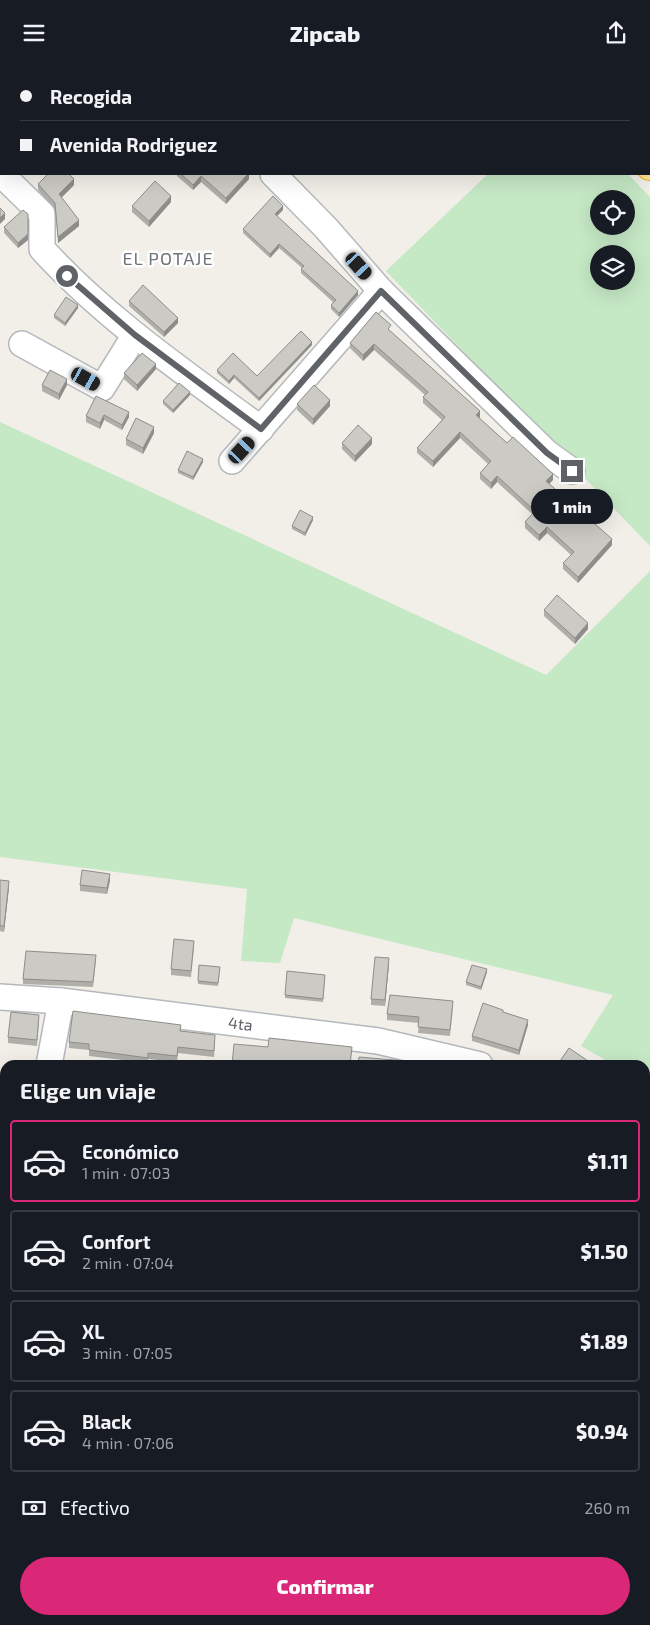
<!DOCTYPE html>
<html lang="es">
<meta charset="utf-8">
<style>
:root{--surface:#171b24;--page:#242831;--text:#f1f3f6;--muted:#9ea1a6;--line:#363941;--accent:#db2777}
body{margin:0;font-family:"Exo 2",sans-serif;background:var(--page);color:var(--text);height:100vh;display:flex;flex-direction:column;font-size:19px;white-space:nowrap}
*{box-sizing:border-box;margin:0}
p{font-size:16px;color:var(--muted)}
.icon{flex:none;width:28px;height:28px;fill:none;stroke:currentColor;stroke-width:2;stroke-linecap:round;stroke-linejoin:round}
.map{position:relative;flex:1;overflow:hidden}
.side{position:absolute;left:0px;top:995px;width:650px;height:565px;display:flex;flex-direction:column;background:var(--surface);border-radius:15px 15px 0 0;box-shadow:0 5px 20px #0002}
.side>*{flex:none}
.guide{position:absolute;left:0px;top:0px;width:650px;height:110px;box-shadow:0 5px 20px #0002;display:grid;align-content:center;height:110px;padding:0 20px;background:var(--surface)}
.fabs{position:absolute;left:590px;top:125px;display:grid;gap:10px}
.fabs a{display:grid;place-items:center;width:45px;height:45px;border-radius:50%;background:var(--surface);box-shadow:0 5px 20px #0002;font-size:25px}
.end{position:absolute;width:22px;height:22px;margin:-11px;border:6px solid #5f6368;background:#fff;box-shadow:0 0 0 2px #fff}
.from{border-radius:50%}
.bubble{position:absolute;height:35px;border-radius:18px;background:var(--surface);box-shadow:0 5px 20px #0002;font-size:16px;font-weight:800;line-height:35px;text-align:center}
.car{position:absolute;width:15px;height:30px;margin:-15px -8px;border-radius:6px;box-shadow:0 0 4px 1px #0007;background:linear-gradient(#222 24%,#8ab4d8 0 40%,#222 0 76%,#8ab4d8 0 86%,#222 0)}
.guide b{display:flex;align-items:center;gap:18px;height:48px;font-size:19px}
.guide b+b{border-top:1px solid var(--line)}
.guide i{width:12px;height:12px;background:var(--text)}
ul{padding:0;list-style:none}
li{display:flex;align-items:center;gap:15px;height:82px;margin:0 10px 8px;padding:0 10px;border:2px solid var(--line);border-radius:5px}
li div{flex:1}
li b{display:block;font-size:19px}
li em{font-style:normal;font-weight:800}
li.selected{border-color:var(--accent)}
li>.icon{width:45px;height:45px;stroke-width:1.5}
h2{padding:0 20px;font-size:22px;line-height:60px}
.pay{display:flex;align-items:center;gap:12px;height:55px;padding:0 20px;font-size:19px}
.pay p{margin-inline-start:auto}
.cta{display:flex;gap:10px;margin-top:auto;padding:10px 20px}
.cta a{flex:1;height:58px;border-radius:30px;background:var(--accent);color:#fff;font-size:20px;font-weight:800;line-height:58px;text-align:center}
header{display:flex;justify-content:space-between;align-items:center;height:65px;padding:0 20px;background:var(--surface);font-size:22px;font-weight:800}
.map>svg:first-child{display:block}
.green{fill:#c5e8c5;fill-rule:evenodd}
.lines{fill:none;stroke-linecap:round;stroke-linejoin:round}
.minor-casing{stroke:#b5b8bc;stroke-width:28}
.highway-casing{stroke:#f9ab00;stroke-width:30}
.minor{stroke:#fff;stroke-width:25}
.highway{stroke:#fde293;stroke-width:28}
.wall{fill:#afaea9}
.shaded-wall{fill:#8f8d8a}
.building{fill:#cccac5;stroke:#8f8d8a}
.route{stroke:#5f6368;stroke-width:6}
.labels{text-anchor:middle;stroke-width:5;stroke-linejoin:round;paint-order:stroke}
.street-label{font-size:16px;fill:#5f6368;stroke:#fff}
.neighbourhood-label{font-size:18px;letter-spacing:1px;fill:#70757a;stroke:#fff}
</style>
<header><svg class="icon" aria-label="menu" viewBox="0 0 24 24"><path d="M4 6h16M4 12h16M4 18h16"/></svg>Zipcab<svg class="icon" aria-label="share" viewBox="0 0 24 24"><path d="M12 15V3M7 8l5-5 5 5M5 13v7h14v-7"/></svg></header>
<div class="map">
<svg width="650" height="1560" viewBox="0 0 650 1560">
<rect width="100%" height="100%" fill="#f1efe8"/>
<g class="green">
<path d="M488,109H628L650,132V481L386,206ZM599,134H626V161H599ZM599,189H626V216H599Z"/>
<polygon points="0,357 546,610 650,506 650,1022 645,1019 645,1000 614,1000 581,981 613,930 294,853 280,898 241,896 247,824 0,792"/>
<polygon points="650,1042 650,1145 645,1141 645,1048"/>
</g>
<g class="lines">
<defs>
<g id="minor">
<polyline points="165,0 166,1"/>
<path d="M1,109L42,149V184C106,254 185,308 261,364"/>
<polyline points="273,109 326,163 381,226 547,388 572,406"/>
<polyline points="22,279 102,323 135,270"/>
<polyline points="232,396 381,226"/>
<path id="s1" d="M0,932L61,936L378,976L480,1000"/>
<polyline points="49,1000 61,936"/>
<polyline points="0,1157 5,1142"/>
<polyline points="645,1264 650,1267"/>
<polyline points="0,1516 5,1518"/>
<polyline points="110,1555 126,1560"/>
</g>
<g id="highway">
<polyline points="553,0 554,1"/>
<polyline points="594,0 595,1"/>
<polyline points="649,55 650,56"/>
<polyline points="649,100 650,101"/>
</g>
</defs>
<use href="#minor" class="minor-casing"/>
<use href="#highway" class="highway-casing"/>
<use href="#minor" class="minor"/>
<use href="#highway" class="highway"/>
</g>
<g class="wall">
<polygon points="177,109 249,109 249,114 226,139 201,117 193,125 177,111"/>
<polygon points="38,119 74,120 61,133 79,161 58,178 55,144 38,125"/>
<polygon points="171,137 149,162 132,147 132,141"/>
<polygon points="283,145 277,151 358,230 339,252 331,244 331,240 333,237 301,208 301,204 302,203 279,183 270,193 243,168 243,164"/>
<polygon points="4,162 28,175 18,183 4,168"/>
<polygon points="129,236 178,258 164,272 129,241"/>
<polygon points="78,243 65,261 54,253 54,250"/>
<polygon points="390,266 480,352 479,353 507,378 553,415 549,419 612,480 578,518 563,504 563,498 571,490 547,468 539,476 525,463 525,457 532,449 497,417 491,424 480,414 480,408 488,399 460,373 433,402 417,388 417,383 442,355 423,338 423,332 425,330 374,285 363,296 350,283 350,278"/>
<polygon points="312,280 259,336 234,313 229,319 217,308 217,305 257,311"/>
<polygon points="156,304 137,326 124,314 124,308"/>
<polygon points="42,320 67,320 59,335 42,326"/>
<polygon points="190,330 173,348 163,339 163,336"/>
<polygon points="96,331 129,352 122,365 104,355 100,364 86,357 86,351"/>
<polygon points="297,339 330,341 313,360 297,345"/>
<polygon points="154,368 143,389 126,380 126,374"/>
<polygon points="342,378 372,379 355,397 342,384"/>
<polygon points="203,397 193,415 178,408 178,405"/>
<polygon points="313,455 305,471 292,464 292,461"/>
<polygon points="544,545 588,564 575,579 544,551"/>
<polygon points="0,815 9,822 4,867 0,866"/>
<polygon points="110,815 107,829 80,826 80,820"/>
<polygon points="194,882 191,912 171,910 171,904"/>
<polygon points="96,895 93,922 23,919 23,914"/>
<polygon points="389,899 385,941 371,940 371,934"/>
<polygon points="220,905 218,921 198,919 198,916"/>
<polygon points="487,907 481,925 466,920 466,917"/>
<polygon points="325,913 323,937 285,933 285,930"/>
<polygon points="453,942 450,971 418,968 419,958 387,955 387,949"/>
<polygon points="503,947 528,960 519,990 472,976 472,971"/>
<polygon points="39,956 37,981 8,978 8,972"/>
<polygon points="181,966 215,976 214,992 178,988 177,997 148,994 148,998 89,991 89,985 69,983 69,977"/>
<polygon points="0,1025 5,1026 5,1083 0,1082"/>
<polygon points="645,1207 650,1210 650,1245 645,1242"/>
<polygon points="5,1226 5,1281 0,1279 0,1239"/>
<polygon points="0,1342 5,1344 5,1373 0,1371"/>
</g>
<g class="shaded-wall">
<polygon points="248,109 249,109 249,114 226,139 226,133"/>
<polygon points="201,111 201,117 193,125 193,120"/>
<polygon points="74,114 74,120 59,135 59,129"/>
<polygon points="171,131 171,137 149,162 149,156"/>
<polygon points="283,141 283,145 275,153 275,149"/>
<polygon points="5,148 5,154 0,159 0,153"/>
<polygon points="79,155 79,161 58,178 58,172"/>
<polygon points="28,169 28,175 18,183 18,178"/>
<polygon points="279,179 279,183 270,193 270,189"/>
<polygon points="358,226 358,230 339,252 339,248"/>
<polygon points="78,240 78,243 65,261 65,258"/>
<polygon points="178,253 178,258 164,272 164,267"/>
<polygon points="312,277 312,280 259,336 259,333"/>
<polygon points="374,279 374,285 363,296 363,290"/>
<polygon points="156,299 156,304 137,326 137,320"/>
<polygon points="234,310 234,313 229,319 229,316"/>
<polygon points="67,314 67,320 59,335 59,329"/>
<polygon points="190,327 190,330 173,348 173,345"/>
<polygon points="330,335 330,341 313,360 313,354"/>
<polygon points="480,346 480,352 476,356 476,350"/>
<polygon points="129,347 129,352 122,365 122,360"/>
<polygon points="104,350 104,355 100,364 100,358"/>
<polygon points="154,362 154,368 143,389 143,383"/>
<polygon points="460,367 460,373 433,402 433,396"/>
<polygon points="372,373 372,379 355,397 355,391"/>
<polygon points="203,394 203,397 193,415 193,412"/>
<polygon points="553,409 553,415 546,422 546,416"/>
<polygon points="497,411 497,417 491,424 491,418"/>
<polygon points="313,452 313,455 305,471 305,468"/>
<polygon points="547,462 547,468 539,476 539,470"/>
<polygon points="612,474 612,480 578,518 578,512"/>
<polygon points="588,558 588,564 575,579 575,573"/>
<polygon points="110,809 110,815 107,829 107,823"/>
<polygon points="9,816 9,822 4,867 4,861"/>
<polygon points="389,893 389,899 385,941 385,935"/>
<polygon points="487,904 487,907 481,925 481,922"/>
<polygon points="528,955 528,960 519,990 519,985"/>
<polygon points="650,1296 650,1302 645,1309 645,1303"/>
<polygon points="5,1316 5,1321 0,1336 0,1330"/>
<polygon points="182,1555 184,1555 182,1560 180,1560"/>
<polygon points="264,1555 265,1555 265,1558 264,1560 262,1560"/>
<polygon points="318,1555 321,1555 318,1560 315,1559"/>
<polygon points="593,1555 595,1555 593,1560 591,1560"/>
</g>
<g class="building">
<polygon points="0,0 22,0 23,1 1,1 1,40 0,42"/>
<polygon points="93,0 134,0 133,1 95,1"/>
<polygon points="201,0 235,0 236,1 203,1"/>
<polygon points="48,109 69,109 74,114 59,129 79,155 58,172 55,138 38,119"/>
<polygon points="181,109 248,109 226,133 201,111 193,120"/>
<polygon points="155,116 171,131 149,156 132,141"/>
<polygon points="273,131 283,141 275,149 358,226 339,248 331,240 336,235 301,204 304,201 279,179 270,189 243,164"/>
<polygon points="0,143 5,148 0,153"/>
<polygon points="23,145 28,149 28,169 18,178 4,162"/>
<polygon points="143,220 178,253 164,267 129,236"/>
<polygon points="66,232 78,240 65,258 54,250"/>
<polygon points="376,247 391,260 388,264 480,346 476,350 507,378 513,372 553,409 546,416 612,474 578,512 563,498 574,487 547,462 539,470 525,457 535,446 497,411 491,418 480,408 491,396 460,367 433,396 417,383 445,352 423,332 428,327 374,279 363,290 350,278"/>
<polygon points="301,266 312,277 259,333 234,310 229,316 217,305 233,288 257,311"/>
<polygon points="142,288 156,299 137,320 124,308"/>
<polygon points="50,305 67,314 59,329 42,320"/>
<polygon points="179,318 190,327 173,345 163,336"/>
<polygon points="314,320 330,335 313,354 297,339"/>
<polygon points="96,331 129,347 122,360 104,350 100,358 86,351"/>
<polygon points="136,353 154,362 143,383 126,374"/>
<polygon points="358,360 372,373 355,391 342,378"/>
<polygon points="187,386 203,394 193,412 178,405"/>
<polygon points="300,445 313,452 305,468 292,461"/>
<polygon points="557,530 588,558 575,573 544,545"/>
<polygon points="82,805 110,809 107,823 80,820"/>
<polygon points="0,815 9,816 4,861 0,861"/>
<polygon points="174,874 194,876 191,906 171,904"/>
<polygon points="26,886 96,890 93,917 23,914"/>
<polygon points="375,892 389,893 385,935 371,934"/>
<polygon points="199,900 220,902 218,918 198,916"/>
<polygon points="472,900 487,904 481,922 466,917"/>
<polygon points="287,906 325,910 323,934 285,930"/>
<polygon points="390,930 453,936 450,965 418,962 419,952 387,949"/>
<polygon points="483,938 503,945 503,947 528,955 519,985 472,971"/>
<polygon points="73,946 181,960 180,966 215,970 214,986 178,982 177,991 148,988 148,993 89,985 89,979 69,977"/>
<polygon points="11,947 39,950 37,975 8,972"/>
<polygon points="269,973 352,982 350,1000 331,1000 321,999 321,1000 232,1000 234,979 268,982"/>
<polygon points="569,983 594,1000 560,1000 558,999"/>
<polygon points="359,992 417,997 416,1000 358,1000"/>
<polygon points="0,1025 5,1026 5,1067 4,1070 5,1070 5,1077 0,1076"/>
<polygon points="645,1207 650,1210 650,1239 645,1236"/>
<polygon points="5,1226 5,1275 0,1274 0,1239"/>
<polygon points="645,1277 650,1280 650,1296 645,1303"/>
<polygon points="0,1304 5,1306 5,1316 0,1330"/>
<polygon points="0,1342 5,1344 5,1367 0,1365"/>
<polygon points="76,1555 79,1555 90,1560 73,1560"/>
<polygon points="161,1555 182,1555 180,1560 158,1560"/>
<polygon points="241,1555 264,1555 262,1560 239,1560"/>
<polygon points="297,1555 318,1555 315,1559 318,1560 294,1560"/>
<polygon points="570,1555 593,1555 591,1560 569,1560"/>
</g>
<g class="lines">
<polyline class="route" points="67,211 135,270 261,364 381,226 547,388 572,406"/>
</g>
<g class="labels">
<g class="street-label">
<text dy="6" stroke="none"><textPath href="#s1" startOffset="242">4ta</textPath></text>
</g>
<g class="neighbourhood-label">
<text x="168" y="200">EL POTAJE</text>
</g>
</g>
</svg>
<div class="fabs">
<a><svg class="icon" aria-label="locate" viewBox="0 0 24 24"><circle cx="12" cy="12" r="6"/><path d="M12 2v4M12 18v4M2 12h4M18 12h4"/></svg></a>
<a><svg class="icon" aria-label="layers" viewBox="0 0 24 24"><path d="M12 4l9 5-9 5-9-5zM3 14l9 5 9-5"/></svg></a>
</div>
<i class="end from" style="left:67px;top:211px"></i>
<i class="end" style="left:572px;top:406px"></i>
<div class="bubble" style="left:531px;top:424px;width:82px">1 min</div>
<i class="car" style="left:359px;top:201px;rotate:138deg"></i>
<i class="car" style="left:86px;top:314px;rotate:119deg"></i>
<i class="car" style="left:242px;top:385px;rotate:43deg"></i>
<div class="guide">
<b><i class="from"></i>Recogida</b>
<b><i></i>Avenida Rodriguez</b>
</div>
<section class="side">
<h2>Elige un viaje</h2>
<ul>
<li class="selected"><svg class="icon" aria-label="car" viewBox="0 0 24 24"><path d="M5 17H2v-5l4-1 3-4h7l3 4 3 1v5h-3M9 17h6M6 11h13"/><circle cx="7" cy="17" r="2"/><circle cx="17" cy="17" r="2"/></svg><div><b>Económico</b><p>1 min · 07:03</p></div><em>$1.11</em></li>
<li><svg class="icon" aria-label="car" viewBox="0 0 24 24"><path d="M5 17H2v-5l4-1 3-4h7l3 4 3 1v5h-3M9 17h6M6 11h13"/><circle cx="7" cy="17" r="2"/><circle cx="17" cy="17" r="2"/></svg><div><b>Confort</b><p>2 min · 07:04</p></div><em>$1.50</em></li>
<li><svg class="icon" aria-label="car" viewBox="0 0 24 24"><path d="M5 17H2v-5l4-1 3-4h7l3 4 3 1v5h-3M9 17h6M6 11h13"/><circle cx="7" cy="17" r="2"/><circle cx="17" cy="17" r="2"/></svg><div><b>XL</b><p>3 min · 07:05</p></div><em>$1.89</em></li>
<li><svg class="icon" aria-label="car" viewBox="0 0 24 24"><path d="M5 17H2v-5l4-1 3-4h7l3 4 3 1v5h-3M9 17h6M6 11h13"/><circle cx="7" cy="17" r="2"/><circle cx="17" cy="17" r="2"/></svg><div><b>Black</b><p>4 min · 07:06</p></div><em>$0.94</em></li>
</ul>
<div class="pay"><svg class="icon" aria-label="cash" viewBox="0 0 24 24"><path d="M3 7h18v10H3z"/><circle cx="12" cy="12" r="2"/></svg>Efectivo<p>260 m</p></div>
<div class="cta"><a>Confirmar</a></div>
</section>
</div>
